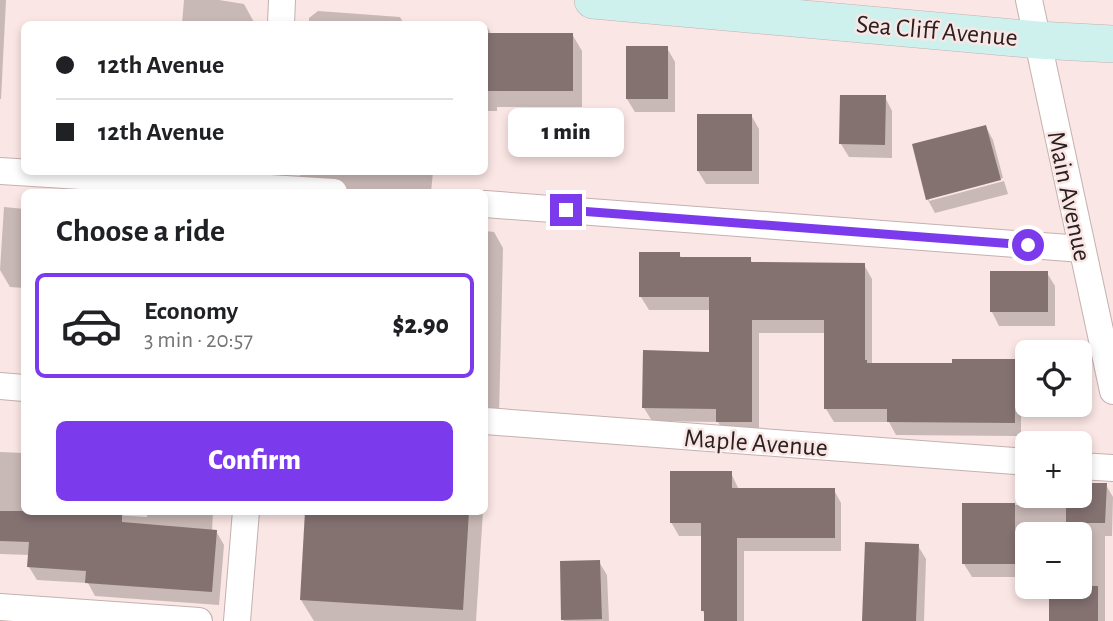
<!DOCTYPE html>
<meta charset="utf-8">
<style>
:root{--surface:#fff;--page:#f6f6f6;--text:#202124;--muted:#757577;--line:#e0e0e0;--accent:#7c3aed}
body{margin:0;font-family:"Alegreya Sans",sans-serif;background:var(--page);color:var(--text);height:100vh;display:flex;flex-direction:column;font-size:26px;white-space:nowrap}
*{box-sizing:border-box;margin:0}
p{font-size:23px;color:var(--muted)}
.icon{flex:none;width:38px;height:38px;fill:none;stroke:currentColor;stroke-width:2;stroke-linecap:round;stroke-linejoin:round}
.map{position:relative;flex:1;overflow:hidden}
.panel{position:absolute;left:21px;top:189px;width:467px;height:326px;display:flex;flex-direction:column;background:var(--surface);border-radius:10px;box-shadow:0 4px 10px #0003}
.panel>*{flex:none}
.banner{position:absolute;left:21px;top:21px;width:467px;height:154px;border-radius:10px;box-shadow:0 4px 10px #0003;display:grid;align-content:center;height:154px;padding:0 35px;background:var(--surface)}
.buttons{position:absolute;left:1015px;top:340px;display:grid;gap:14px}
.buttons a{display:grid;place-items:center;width:77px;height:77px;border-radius:10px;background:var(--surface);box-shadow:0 4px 10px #0003;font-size:35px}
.end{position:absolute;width:32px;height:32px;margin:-16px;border:9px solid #7c3aed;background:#fff;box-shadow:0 0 0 4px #fff}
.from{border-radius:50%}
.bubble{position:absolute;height:49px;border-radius:10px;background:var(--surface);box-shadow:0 4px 10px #0003;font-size:23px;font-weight:800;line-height:49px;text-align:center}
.banner b{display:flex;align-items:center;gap:24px;height:66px;font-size:26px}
.banner b+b{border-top:2px solid var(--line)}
.banner i{width:18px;height:18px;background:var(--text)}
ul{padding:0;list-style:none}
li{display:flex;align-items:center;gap:21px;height:105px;margin:0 14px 10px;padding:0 21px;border:4px solid var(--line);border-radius:10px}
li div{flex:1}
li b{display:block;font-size:26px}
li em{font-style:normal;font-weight:800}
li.current{border-color:var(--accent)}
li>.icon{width:63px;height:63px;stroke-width:1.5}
h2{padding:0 35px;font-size:32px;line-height:84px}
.primary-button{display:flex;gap:14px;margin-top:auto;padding:14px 35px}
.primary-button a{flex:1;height:80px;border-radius:10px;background:var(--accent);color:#fff;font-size:28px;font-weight:800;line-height:80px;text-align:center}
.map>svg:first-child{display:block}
.shadow{fill:#0003}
.building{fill:#847271}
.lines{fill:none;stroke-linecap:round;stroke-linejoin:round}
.street-casing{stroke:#c4b1b0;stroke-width:28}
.secondary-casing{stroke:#c4b1b0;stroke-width:38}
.street{stroke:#fff;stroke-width:26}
.secondary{stroke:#cef1ee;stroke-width:37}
.route{stroke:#7c3aed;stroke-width:9}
.labels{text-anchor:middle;stroke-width:5;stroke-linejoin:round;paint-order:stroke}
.street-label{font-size:26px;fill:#282120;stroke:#fae6e4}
</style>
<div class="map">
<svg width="1113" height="621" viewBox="0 0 1113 621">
<rect width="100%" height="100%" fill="#fae6e4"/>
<g class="shadow">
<polygon points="0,0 6,0 1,99 0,99"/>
<polygon points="184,0 219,0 244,4 255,24 182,24"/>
<polygon points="318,11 400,17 404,24 309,24 309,18"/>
<polygon points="485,28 488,28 491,34 572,34 582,51 582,107 497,107 497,111 485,111"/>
<polygon points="667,48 675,62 675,112 635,112 627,99"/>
<polygon points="885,97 892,111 892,158 849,157 841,144"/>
<polygon points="751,115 759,129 759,184 706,184 698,171"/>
<polygon points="986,127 993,140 1003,178 929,198 929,201 1004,181 1008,194 935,213 928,200 914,146"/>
<polygon points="173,172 247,172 246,177"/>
<polygon points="298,172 433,172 431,192 338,192 308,189"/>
<polygon points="4,207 24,209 24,288 10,287 0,270"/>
<polygon points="485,231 494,232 503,248 499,415 485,415"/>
<polygon points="679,254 682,259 750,259 753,264 864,265 872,279 872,365 954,365 1014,360 1021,374 1021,436 896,435 889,422 834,422 826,409 826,333 759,333 759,435 726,435 718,422 652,421 644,408 711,354 711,310 649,310 641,297"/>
<polygon points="992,273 1047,273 1055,286 1055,326 999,326 992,312"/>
<polygon points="0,452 24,453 24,511 98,511 98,514 147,517 147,511 213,511 212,531 216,531 224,545 219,605 95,596 88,583 37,580 29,567 30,555 0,554"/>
<polygon points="731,473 739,490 834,490 841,503 841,551 744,551 744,621 706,621 703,610 703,536 679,536 671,522"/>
<polygon points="1080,485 1106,485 1113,497 1112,536 1105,536 1105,621 1051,621 1080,586 1080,534 1027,534 1027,577 972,577 964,564 964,505 1067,505 1080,495"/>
<polygon points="307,511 483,511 476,621 314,621 301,600"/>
<polygon points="918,546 926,559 924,621 864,621"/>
<polygon points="599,562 607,575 609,621 564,621 563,619"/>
</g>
<g class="building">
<rect x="485" y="33" width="88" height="58"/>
<rect x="626" y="46" width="42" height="53"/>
<polygon points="840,95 886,95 885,145 839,144"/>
<rect x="697" y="114" width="55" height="57"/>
<polygon points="986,125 1001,180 926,200 912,144"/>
<polygon points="639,252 680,252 680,257 751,257 751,262 865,263 865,360 867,360 867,363 952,363 952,359 1015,359 1015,423 887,422 887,409 824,409 824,320 752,320 752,422 716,422 716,409 642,408 643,350 709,352 709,297 639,297"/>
<rect x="990" y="271" width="58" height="41"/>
<polygon points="670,471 732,471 732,488 835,488 835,538 737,538 737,621 704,621 704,611 701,611 701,523 670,523"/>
<polygon points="1080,483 1107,483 1105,523 1066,523 1066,495 1080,495"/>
<rect x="962" y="503" width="53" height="61"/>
<polygon points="0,511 84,511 122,514 122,522 217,530 212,592 85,583 86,571 27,567 29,542 0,541"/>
<polygon points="305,511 469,511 463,610 300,600"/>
<polygon points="865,542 919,544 916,621 862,621"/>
<polygon points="600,560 602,619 561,620 560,561"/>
<rect x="1049" y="586" width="49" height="35"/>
</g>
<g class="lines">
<defs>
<g id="street">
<polyline points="1029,0 1113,391"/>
<polyline points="281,24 282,0"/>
<polyline points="0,171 334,192"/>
<polyline points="485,204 1082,249"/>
<polyline points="0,386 24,388"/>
<polyline points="485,421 1027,462"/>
<polyline points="1080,466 1113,468"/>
<polyline points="0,607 199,621"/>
<polyline points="237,621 246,511"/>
</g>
<polyline id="secondary" points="593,0 1038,40 1113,44"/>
</defs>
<use href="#street" class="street-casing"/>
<use href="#secondary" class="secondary-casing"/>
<use href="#street" class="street"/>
<use href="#secondary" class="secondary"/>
</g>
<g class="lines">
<polyline class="route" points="566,210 1028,245"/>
</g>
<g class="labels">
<g class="street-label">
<text transform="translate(937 30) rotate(5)" y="9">Sea Cliff Avenue</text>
<text transform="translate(1070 196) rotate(78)" y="9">Main Avenue</text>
<text transform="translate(756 442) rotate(4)" y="9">Maple Avenue</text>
</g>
</g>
</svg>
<div class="buttons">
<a><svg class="icon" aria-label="locate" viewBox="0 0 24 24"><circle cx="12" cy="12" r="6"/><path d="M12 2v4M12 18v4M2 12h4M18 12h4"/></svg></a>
<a>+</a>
<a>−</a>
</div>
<i class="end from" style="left:1028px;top:245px"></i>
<i class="end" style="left:566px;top:210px"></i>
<div class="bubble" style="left:508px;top:108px;width:116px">1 min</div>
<div class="banner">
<b><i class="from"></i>12th Avenue</b>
<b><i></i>12th Avenue</b>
</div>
<section class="panel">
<h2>Choose a ride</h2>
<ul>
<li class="current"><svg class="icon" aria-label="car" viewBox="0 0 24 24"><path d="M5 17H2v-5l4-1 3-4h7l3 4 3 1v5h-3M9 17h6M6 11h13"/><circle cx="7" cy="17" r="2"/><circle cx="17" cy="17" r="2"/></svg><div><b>Economy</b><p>3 min · 20:57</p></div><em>$2.90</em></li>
</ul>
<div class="primary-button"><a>Confirm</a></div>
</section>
</div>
